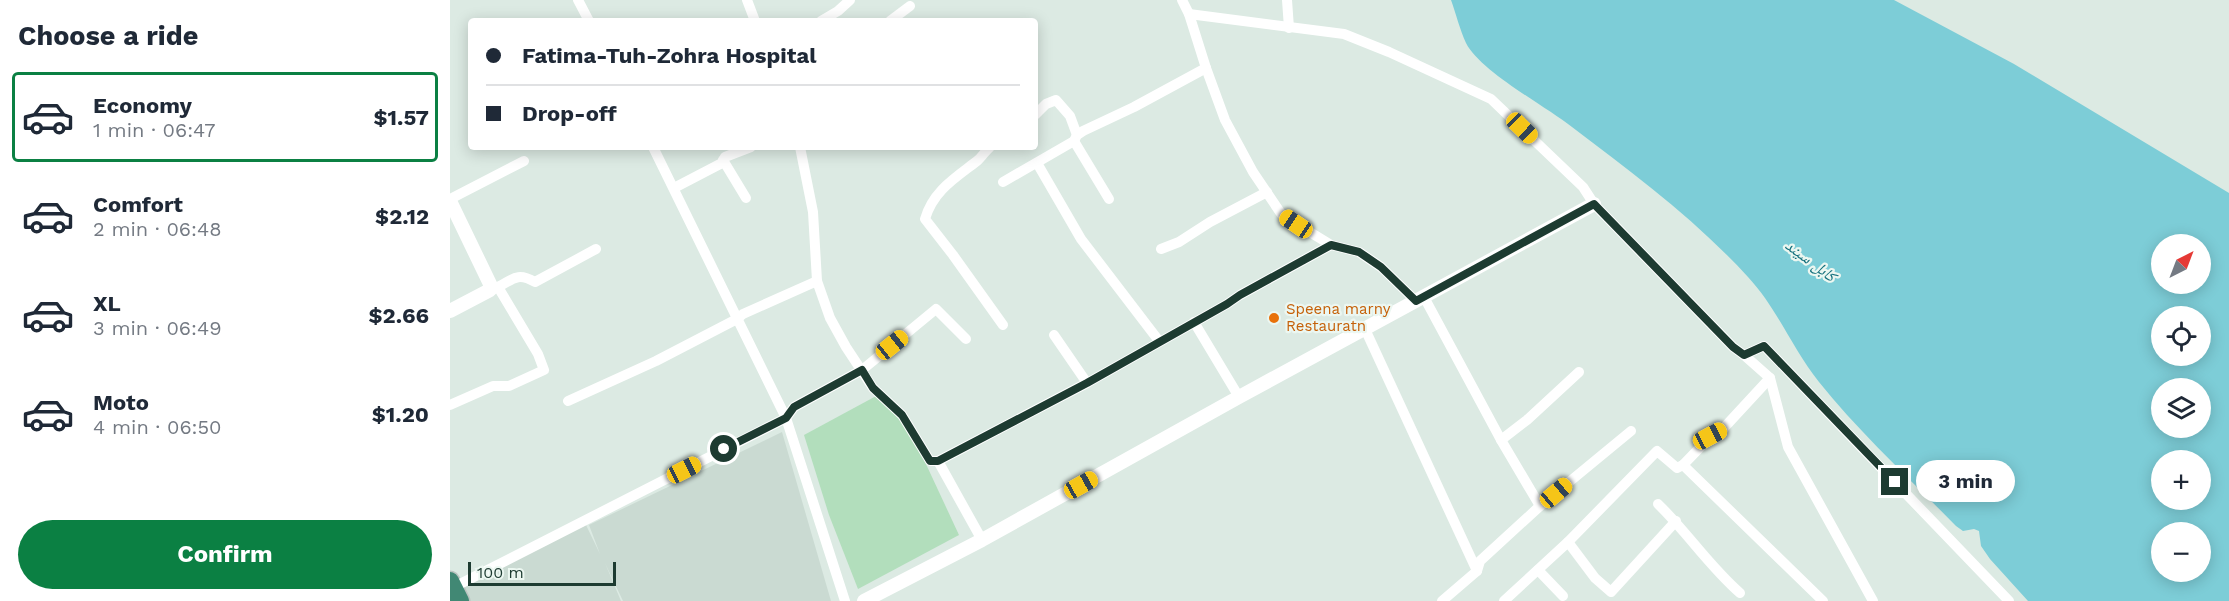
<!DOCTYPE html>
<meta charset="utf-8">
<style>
:root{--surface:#fff;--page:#f2f2f3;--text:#1f2937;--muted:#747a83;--line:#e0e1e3;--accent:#0b8043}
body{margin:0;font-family:"Work Sans","Noto Naskh Arabic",sans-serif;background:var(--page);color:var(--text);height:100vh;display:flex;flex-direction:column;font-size:22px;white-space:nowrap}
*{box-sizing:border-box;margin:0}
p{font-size:20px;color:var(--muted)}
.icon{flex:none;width:33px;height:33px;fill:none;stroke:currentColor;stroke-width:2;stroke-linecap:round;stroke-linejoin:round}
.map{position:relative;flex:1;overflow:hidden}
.side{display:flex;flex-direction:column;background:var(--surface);width:450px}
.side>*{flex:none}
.banner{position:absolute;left:18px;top:18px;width:570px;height:132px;border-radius:6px;box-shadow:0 3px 15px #0003;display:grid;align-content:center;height:132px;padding:0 18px;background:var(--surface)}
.needle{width:39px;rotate:42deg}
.controls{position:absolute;left:1701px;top:234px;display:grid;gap:12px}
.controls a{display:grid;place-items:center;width:60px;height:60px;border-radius:50%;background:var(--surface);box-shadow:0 3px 15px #0003;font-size:30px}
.scale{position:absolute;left:18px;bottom:15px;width:148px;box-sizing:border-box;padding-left:6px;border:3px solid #1d3b31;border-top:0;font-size:16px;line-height:21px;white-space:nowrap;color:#1d3b31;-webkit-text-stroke:4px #ecf7f1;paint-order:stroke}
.end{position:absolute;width:27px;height:27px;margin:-14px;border:8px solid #1d3b31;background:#fff;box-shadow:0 0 0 3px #fff}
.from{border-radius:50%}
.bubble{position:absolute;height:42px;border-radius:21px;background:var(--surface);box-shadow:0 3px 15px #0003;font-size:20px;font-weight:700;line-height:42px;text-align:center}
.car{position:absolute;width:18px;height:36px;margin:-18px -9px;border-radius:8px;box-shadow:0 0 4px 2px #0007;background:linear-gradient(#f5c518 24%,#345 0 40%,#f5c518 0 76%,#345 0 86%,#f5c518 0)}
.banner b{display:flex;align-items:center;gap:21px;height:57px;font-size:22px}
.banner b+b{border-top:2px solid var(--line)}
.banner i{width:15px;height:15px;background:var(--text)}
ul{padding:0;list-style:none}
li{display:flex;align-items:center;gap:18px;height:90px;margin:0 12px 9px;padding:0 6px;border:3px solid transparent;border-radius:6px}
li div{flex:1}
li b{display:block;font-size:22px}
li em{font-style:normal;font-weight:700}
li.active{border-color:var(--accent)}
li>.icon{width:54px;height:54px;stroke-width:1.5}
h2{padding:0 18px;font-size:27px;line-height:72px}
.primary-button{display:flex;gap:12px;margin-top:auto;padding:12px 18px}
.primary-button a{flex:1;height:69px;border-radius:36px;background:var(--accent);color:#fff;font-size:24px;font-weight:700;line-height:69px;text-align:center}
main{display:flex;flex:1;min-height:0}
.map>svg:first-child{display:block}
.built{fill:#cadad2}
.green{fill:#b2debc}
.water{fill:#7dcdd7;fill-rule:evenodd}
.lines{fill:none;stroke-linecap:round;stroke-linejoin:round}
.trunk-casing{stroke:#bbc4c1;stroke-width:21}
.minor{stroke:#fff;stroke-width:10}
.tertiary{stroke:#fff;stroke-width:14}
.trunk{stroke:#418874;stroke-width:18}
.route{stroke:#1d3b31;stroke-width:8}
.food-dot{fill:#e8710a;stroke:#ecf7f1;stroke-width:2}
.labels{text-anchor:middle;stroke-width:4.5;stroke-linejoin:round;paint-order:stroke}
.food-label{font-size:15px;fill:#c56008;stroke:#ecf7f1;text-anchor:start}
.water-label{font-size:16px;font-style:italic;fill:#126f7c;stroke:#ecf7f1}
</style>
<main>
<section class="side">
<h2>Choose a ride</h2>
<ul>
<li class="active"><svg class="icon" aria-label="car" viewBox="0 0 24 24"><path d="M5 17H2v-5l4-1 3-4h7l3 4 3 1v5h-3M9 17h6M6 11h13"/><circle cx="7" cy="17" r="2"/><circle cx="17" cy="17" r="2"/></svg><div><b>Economy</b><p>1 min · 06:47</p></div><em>$1.57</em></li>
<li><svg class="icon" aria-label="car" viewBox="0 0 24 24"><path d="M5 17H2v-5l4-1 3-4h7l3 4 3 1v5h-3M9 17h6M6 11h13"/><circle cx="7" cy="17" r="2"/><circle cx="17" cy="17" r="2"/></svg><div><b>Comfort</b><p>2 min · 06:48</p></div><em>$2.12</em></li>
<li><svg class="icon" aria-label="car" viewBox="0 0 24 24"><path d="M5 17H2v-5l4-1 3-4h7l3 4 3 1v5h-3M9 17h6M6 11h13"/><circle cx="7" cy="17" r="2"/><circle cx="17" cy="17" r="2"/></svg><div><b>XL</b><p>3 min · 06:49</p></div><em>$2.66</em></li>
<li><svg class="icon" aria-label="car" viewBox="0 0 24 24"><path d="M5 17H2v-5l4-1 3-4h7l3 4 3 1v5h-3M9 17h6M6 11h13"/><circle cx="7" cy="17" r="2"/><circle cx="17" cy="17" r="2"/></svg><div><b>Moto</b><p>4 min · 06:50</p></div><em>$1.20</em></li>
</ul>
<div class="primary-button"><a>Confirm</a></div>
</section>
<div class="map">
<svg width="1779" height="601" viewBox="0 0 1779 601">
<rect width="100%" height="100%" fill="#dceae3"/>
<polygon class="built" points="332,432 381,601 173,601 155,563 171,601 15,601 8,587 136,525 150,554 139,525"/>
<polygon class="green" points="428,395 462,434 509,535 408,589 379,515 354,435"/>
<path class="water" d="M1001,0H1444L1564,64L1779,193V601H1578L1540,559L1531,546L1529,531L1524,529L1513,531L1506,526C1461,480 1409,432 1369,382C1342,348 1327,308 1298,277C1246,220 1183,173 1122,127C1095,106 1030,71 1016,43C1010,30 1006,14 1001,0ZM1712,244H1750V284H1712ZM1712,316H1750V356H1712ZM1712,388H1750V428H1712ZM1712,460H1750V500H1712ZM1712,532H1750V572H1712Z"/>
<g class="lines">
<defs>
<polyline id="trunk" points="0,581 10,601"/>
</defs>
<use href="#trunk" class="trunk-casing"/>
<g class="minor">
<polyline points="128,0 139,21"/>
<polyline points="297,0 305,21"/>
<polyline points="732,0 739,14 756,68 775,120 803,172 832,215 881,245 909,252 931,267 966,301"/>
<polyline points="837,0 839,28"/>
<polyline points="739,14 894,34 939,52 1041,99 1133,187 1144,204 1283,347 1294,355 1314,346 1559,601"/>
<polyline points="371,21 388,11 400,0"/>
<polyline points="440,21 460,6"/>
<polyline points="585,115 596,104 606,100 620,116 627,135"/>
<polyline points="624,141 659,199"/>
<polyline points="203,147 336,418 395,601"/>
<polyline points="350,147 363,212 367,281 380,318 396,347 423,388 452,415 480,461 488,461 532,540"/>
<path d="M540,147C535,151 532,157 527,161C505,178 483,191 475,219L503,255L553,325"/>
<polyline points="273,160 296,198"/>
<polyline points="587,163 631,239 709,341"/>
<polyline points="553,182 624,141 627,135 633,131 684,107 756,68"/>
<polyline points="224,188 272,163 275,157 301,147"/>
<polyline points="0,199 74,161"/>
<polyline points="711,249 729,242 760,222 817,192"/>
<path d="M43,289C61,283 64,270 85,282L146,249"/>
<polyline points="974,297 1051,440 1090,506"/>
<polyline points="744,322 789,397"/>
<polyline points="915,329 1027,571"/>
<polyline points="604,335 637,383"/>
<polyline points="1294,355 1320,378 1338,447 1423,601"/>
<polyline points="1320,378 1271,431 1260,437 1233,465 1373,601"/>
<polyline points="118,401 206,361 287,319 293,314 367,281"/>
<polyline points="0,405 43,386 59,386 94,370 88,354 48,287"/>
<polyline points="1051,440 1077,420 1129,372"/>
<polyline points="488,461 637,383 777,304 790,295 881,245"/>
<path d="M1208,504C1237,532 1259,566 1290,593"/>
<polyline points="1118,542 1145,578 1161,592 1226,521"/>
<polyline points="1088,570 1113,596"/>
<polyline points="0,590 10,584 336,418 344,407 412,370 486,309 516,339"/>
<polyline points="992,601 1027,571 1030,561 1090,506 1181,431"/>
<polyline points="1054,601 1118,542 1207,451 1227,468 1233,465"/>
</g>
<g class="tertiary">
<polyline points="0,201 41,286 40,290 0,311"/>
<polyline points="414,601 532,540 789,397 1144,204"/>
</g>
<use href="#trunk" class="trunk"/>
</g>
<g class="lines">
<polyline class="route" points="274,449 336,418 344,407 412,370 423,388 452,415 480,461 488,461 637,383 777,304 790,295 881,245 909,252 931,267 966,301 1144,204 1283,347 1294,355 1314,346 1445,482"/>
</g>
<circle class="food-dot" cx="824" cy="318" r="6"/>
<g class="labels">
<g class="food-label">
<text x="836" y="314">Speena marny<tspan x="836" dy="17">Restauratn</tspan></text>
</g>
<g class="water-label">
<text transform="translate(1361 260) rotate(37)" y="6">کابل سيند</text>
</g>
</g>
</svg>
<div class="controls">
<a><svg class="needle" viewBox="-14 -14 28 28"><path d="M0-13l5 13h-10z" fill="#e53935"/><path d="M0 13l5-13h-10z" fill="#747a83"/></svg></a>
<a><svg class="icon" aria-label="locate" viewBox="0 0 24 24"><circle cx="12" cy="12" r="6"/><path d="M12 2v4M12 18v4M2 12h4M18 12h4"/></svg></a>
<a><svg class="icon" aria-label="layers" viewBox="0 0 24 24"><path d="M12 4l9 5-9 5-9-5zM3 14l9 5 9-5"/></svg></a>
<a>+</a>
<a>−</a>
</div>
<div class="scale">100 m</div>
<i class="end from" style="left:274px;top:449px"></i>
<i class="end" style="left:1445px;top:482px"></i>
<div class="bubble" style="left:1466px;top:460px;width:99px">3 min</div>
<i class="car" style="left:1072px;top:128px;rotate:134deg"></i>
<i class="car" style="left:846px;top:224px;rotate:304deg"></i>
<i class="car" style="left:442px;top:345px;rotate:51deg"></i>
<i class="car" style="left:1260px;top:436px;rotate:62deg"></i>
<i class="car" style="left:234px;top:470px;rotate:63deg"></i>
<i class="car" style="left:631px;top:485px;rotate:61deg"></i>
<i class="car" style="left:1106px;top:493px;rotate:50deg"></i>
<div class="banner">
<b><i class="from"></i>Fatima-Tuh-Zohra Hospital</b>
<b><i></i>Drop-off</b>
</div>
</div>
</main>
